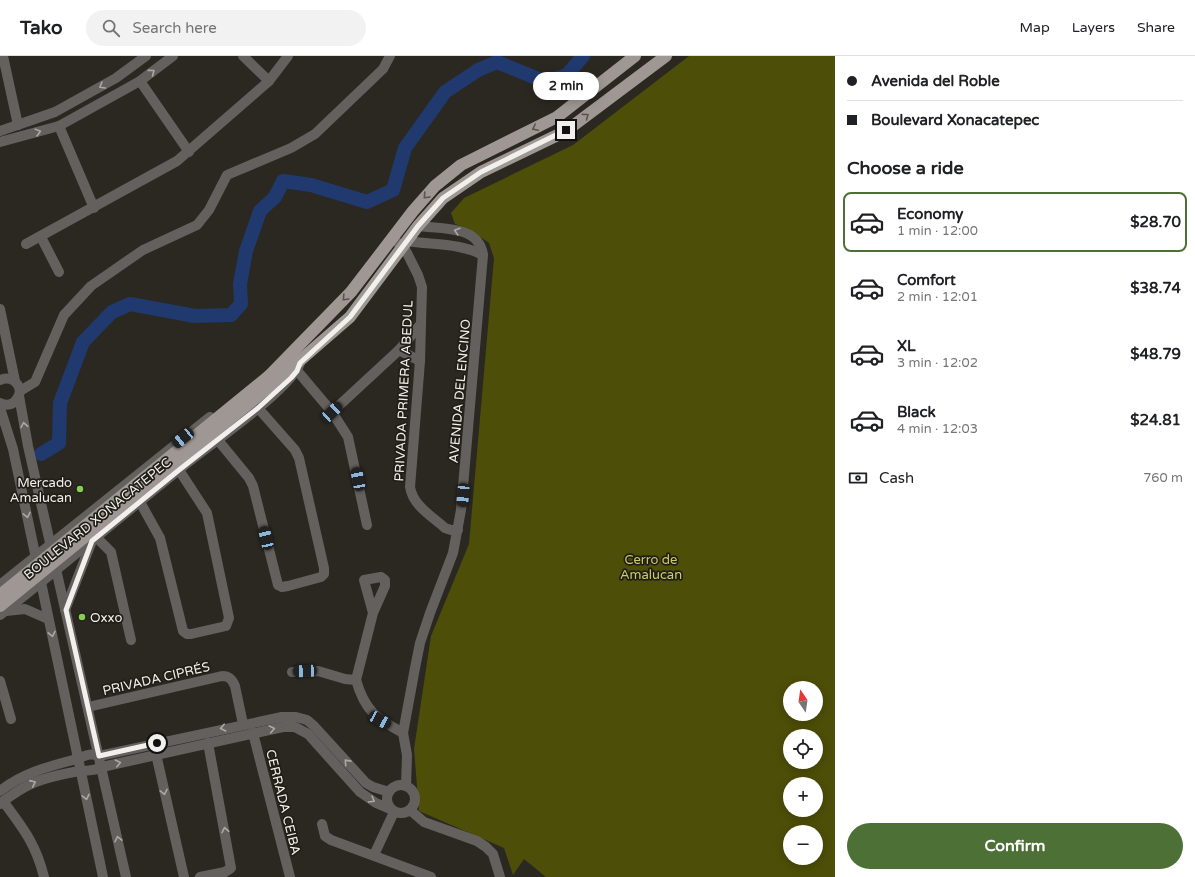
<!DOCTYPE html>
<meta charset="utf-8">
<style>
:root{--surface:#fff;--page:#f2f2f2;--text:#202124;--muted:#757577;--line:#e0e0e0;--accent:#4d7037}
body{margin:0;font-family:"Varela Round",sans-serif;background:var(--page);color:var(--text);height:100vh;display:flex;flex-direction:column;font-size:15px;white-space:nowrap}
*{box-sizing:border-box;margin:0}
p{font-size:13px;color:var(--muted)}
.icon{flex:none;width:22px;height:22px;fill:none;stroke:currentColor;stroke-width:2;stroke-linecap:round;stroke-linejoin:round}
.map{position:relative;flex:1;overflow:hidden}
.details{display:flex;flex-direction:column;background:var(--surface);width:360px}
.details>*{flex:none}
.guide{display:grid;align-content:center;height:88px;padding:0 12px;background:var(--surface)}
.needle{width:26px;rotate:347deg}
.controls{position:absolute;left:783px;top:625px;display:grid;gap:8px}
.controls a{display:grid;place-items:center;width:40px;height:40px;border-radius:50%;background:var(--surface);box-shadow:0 2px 10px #0003;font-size:20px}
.end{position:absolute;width:18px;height:18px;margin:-9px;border:5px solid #f2f0ec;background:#111;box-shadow:0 0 0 2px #111}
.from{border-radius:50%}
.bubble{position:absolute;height:28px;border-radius:14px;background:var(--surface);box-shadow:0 2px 10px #0003;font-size:13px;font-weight:700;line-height:28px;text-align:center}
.car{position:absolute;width:12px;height:24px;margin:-12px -6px;border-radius:5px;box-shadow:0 0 3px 1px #0007;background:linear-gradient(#222 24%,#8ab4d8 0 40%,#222 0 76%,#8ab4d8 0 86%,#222 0)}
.guide b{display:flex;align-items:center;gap:14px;height:38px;font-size:15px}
.guide b+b{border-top:1px solid var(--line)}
.guide i{width:10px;height:10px;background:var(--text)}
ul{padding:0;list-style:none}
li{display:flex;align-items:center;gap:12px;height:60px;margin:0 8px 6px;padding:0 4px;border:2px solid transparent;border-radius:8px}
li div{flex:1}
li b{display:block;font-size:15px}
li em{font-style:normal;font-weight:700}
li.current{border-color:var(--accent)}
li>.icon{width:36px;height:36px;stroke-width:1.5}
h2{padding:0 12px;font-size:18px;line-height:48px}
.pay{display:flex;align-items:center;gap:10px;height:44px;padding:0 12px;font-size:15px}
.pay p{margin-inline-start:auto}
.cta{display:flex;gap:8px;margin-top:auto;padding:8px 12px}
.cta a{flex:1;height:46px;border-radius:24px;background:var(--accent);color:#fff;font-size:16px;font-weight:700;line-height:46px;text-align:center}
header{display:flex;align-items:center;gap:24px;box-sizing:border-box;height:56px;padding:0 20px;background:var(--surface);border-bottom:1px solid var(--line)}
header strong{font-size:19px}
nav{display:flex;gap:22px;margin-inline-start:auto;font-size:14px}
.search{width:280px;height:36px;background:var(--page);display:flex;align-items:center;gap:10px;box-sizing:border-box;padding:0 14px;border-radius:22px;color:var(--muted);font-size:15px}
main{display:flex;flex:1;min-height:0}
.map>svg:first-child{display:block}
.green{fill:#4d4e07;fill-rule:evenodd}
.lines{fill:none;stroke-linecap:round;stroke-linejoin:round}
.river{stroke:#203a6f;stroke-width:14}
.minor{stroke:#64605e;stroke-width:10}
.major{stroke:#9f9793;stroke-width:12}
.major-bridge{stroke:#9f9793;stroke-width:12}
.oneway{stroke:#aba8a5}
.oneway2{stroke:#5a544f}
.route{stroke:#f2f0ec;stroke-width:5}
.poi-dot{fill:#83d04e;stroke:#211e18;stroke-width:1.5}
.labels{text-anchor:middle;stroke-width:3.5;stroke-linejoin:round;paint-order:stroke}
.street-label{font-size:13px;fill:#f2f0ec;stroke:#211e18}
.poi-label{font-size:13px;fill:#f2f0ec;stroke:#211e18;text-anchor:end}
.park-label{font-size:13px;fill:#cbce67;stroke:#211e18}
</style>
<header>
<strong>Tako</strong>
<div class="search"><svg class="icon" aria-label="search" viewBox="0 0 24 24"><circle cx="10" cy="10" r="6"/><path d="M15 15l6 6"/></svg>Search here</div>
<nav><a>Map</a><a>Layers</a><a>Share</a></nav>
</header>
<main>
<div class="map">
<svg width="835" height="821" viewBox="0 0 835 821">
<rect width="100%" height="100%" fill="#2b2821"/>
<path class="green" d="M689,0H835V821H546L524,803L513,819L504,792L419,755L414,693L431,580L469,488L494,202L489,187L469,173L455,168L451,157L464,142L573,89ZM790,632H816V658H790ZM790,680H816V706H790ZM790,728H816V754H790ZM790,776H816V802H790Z"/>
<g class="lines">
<polyline class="river" points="41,398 59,387 60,347 83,286 112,256 130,248 195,260 231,259 241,248 240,228 246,195 260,155 275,141 283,125 311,129 367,146 393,134 405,92 445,36 478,14 497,6 546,26 567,19 583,0"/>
<g class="minor">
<polyline points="3,0 18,69"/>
<polyline points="243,0 269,25"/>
<polyline points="140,25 189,96"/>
<polyline points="59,70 94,152"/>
<polyline points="0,75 55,56 116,22 146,0"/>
<polyline points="0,86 59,70 140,25 173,0"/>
<polyline points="41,181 59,216"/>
<path d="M407,185C432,189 461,187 483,199"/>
<path d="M398,187L403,189L418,219L422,231L420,305L410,431C413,450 432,460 445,472L451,474H458"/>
<polyline points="26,188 177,105 269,25 288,0"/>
<polyline points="0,253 15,325"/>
<polyline points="399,294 420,305"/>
<polyline points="294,311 332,356 348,381 367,469"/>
<path d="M0,324C10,320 18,325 20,335C18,346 10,352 0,347"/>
<polyline points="20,335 35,326 64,259 91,230 143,194 197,169 209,154 227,119 291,92 315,78 383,13 390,0"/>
<polyline points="19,340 28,390 126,821"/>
<polyline points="0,352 13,393 103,821"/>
<polyline points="332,356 399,294 420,269"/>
<polyline points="217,383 249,422 253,430 278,529 282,531 288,530 321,521 324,518 324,512 299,402 295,394 258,352"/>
<polyline points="140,446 160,482 183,575 187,578 191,578 226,570 229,562 207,457 179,414"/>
<polyline points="97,482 111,496 131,584"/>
<polyline points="0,529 210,361"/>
<polyline points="65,554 92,485"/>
<polyline points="6,555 25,553 48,563"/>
<path d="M0,559C61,511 120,461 181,412C206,391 291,334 300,307"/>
<path d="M292,616L318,615L345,623L356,624C365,655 376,662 403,677"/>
<polyline points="356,624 373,557 385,530 385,524 381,521 364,524 373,557"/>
<polyline points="0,625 11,663"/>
<path d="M88,651L222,620C229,620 232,623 235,630L243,668"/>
<polyline points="253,677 290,821"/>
<polyline points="156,698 184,821"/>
<circle cx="401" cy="743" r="14"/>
<path d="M406,730L407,699L403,677L415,612L420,587L430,557L453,497L461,454L483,199C479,169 441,173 418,170"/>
<path d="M0,735C22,718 46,711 73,704C84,701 88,696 99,700L282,661H296L307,664L314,670L366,727L373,731L389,736"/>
<path d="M3,745C23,772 36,788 44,821"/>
<path d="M0,748C26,727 42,722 74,716C84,714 92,716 102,711L283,671H295L308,678L360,736L376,747L390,753"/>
<polyline points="410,754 424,766 477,785 486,791 493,798 500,821"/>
<polyline points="322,768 325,780 331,784 431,821"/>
<polyline points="374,799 394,756"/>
<polyline points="200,821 225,816 231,812 208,687"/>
</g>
<g class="major">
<polyline points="269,320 351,236 413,155 435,130 461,109 557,61 635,0"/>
<polyline points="274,327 350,261 418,170 443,142 481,116 566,75 666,0"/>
</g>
<g class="major-bridge">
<polyline points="0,539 269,320"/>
<polyline points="0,550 274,327"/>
</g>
</g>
<defs><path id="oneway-chevron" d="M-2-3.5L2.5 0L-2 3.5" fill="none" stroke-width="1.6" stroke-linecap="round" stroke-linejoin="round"/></defs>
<g class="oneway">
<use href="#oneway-chevron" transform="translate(152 16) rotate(-37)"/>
<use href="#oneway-chevron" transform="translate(102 30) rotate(150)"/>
<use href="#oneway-chevron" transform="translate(38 76) rotate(-15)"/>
<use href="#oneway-chevron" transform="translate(457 175) rotate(-163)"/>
<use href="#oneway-chevron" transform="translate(24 369) rotate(-100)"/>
<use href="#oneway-chevron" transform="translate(27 459) rotate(78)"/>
<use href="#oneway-chevron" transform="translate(52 578) rotate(78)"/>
<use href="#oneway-chevron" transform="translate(223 672) rotate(167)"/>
<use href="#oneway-chevron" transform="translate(272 673) rotate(-11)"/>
<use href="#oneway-chevron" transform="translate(347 706) rotate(-132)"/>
<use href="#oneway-chevron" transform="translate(118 707) rotate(-13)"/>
<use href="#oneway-chevron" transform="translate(33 727) rotate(-24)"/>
<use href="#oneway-chevron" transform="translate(164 736) rotate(78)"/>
<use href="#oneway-chevron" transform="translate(86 741) rotate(78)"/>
<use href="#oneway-chevron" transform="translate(372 744) rotate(30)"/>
<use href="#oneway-chevron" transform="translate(225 774) rotate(-101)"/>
<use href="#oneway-chevron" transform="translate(118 783) rotate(-103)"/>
</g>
<g class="oneway2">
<use href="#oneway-chevron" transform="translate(586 60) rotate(-37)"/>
<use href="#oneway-chevron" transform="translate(535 72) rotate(154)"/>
<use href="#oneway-chevron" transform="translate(426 140) rotate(133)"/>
<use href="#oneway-chevron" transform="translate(345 242) rotate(134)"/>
</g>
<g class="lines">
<polyline class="route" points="157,687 99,700 66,554 92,485 179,414 258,352 291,322 297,315 300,307 350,261 418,170 443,142 481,116 566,74"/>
</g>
<g class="poi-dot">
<circle cx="80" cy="433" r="4"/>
<circle cx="82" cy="561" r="4"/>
</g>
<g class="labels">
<g class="street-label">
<text transform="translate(403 335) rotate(-87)" y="5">PRIVADA PRIMERA ABEDUL</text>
<text transform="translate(459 335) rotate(-85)" y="5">AVENIDA DEL ENCINO</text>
<text transform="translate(97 462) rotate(-39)" y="5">BOULEVARD XONACATEPEC</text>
<text transform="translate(156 622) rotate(-13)" y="5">PRIVADA CIPRÉS</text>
<text transform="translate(284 746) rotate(76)" y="5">CERRADA CEIBA</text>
</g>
<g class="poi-label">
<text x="72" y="431">Mercado<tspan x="72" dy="15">Amalucan</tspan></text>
<text x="90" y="566" text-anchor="start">Oxxo</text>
</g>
<g class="park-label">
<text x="651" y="508">Cerro de<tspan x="651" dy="15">Amalucan</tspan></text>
</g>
</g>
</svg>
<div class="controls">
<a><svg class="needle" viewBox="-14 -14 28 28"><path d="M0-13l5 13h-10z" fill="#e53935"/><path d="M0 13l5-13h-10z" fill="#757577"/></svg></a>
<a><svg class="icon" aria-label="locate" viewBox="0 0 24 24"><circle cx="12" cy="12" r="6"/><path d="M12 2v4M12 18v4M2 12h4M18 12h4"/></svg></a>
<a>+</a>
<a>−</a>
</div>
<i class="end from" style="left:157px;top:687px"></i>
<i class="end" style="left:566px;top:74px"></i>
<div class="bubble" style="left:533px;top:16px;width:66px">2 min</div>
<i class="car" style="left:332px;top:356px;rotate:47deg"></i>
<i class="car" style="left:183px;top:382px;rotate:231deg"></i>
<i class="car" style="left:358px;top:423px;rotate:349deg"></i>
<i class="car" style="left:463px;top:439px;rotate:185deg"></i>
<i class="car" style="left:266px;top:482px;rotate:347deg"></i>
<i class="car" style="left:305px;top:615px;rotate:268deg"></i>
<i class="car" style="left:380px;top:664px;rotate:119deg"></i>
</div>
<section class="details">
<div class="guide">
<b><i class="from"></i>Avenida del Roble</b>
<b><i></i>Boulevard Xonacatepec</b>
</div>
<h2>Choose a ride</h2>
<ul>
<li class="current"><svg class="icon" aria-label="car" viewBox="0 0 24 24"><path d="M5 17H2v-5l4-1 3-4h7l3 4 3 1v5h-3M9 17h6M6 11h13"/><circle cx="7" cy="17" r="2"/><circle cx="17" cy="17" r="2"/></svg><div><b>Economy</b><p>1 min · 12:00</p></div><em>$28.70</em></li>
<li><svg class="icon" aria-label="car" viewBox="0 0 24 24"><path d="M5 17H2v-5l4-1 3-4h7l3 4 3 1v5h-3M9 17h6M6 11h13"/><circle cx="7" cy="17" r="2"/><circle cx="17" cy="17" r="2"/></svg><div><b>Comfort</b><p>2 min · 12:01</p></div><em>$38.74</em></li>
<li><svg class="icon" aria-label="car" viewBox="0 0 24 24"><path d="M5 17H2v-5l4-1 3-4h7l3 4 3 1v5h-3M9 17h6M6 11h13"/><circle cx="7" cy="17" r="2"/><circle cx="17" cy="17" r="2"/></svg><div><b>XL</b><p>3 min · 12:02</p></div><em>$48.79</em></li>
<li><svg class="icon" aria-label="car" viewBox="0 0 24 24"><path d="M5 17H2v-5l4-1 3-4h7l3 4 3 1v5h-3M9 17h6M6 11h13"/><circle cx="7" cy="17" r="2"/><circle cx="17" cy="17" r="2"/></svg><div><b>Black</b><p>4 min · 12:03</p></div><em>$24.81</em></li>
</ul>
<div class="pay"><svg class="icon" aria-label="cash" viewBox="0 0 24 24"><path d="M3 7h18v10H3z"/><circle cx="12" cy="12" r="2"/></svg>Cash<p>760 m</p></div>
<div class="cta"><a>Confirm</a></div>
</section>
</main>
